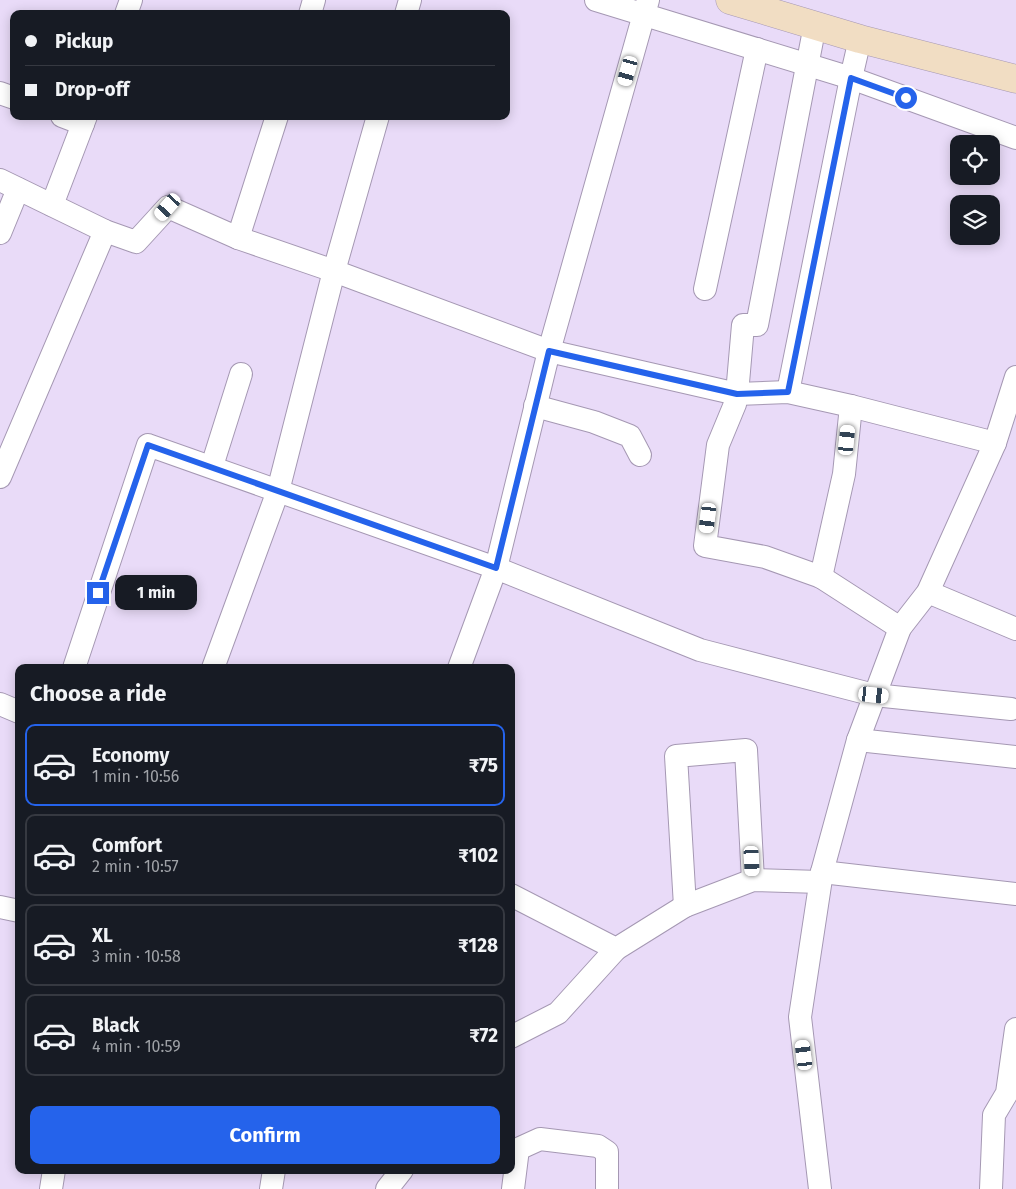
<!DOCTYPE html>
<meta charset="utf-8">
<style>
:root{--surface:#171b24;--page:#20242c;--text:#f1f3f6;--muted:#9ea1a6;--line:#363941;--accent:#2563eb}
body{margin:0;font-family:"Fira Sans",sans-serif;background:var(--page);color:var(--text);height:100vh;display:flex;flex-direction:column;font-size:19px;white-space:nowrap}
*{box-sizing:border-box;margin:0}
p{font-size:16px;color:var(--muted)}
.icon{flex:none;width:28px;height:28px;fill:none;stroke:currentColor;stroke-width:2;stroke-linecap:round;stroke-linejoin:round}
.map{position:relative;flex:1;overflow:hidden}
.side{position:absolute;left:15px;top:664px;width:500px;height:510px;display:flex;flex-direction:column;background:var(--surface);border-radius:10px;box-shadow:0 2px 12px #0003}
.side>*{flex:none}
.guide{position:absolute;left:10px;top:10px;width:500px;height:110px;border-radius:10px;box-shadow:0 2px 12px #0003;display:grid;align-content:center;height:110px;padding:0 15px;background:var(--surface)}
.buttons{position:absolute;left:950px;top:135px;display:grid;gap:10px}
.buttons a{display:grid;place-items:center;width:50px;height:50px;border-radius:10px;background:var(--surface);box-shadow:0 2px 12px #0003;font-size:25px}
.end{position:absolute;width:22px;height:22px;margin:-11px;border:6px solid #2563eb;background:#fff;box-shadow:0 0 0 2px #fff}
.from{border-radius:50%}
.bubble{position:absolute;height:35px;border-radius:10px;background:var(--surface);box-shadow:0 2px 12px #0003;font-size:16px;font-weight:700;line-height:35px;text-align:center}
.car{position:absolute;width:15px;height:30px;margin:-15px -8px;border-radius:6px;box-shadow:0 0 4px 1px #0007;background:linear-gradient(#fff 24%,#345 0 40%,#fff 0 76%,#345 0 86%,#fff 0)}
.guide b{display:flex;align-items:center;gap:18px;height:48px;font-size:19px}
.guide b+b{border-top:1px solid var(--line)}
.guide i{width:12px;height:12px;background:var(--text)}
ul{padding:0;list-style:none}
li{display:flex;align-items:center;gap:15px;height:82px;margin:0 10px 8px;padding:0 5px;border:2px solid var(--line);border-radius:10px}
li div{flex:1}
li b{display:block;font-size:19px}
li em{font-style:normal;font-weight:700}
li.current{border-color:var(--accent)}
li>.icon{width:45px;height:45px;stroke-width:1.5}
h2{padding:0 15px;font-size:22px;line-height:60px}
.cta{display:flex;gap:10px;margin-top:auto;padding:10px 15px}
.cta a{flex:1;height:58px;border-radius:10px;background:var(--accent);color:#fff;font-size:20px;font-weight:700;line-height:58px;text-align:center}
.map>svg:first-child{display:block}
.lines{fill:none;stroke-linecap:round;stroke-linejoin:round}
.street-casing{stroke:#a598b3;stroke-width:24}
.secondary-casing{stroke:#a598b3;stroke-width:29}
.street{stroke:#fff;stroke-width:22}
.secondary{stroke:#f1ddc3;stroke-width:28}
.route{stroke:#2563eb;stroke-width:6}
</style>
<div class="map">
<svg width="1016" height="1189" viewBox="0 0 1016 1189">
<rect width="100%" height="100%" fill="#e9dbf8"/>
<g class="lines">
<defs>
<g id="street">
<polyline points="596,0 851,78 1016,138"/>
<polyline points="126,14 131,0"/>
<polyline points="310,14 314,0"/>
<polyline points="406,14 410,0"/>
<polyline points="815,25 757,325 743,325 737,394 735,404 718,445 705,546 765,557 821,577 900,628"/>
<polyline points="0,93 14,98"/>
<polyline points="62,116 83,124"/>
<polyline points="0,180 105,231 136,242 168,207 238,238 334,271 549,351 737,394 788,392 851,406 995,443"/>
<polyline points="52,205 86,116"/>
<polyline points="0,233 18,189"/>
<polyline points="238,238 277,116"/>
<polyline points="705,289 757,49"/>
<polyline points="788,392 851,78 860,39"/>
<polyline points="535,406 594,422 630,436 640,455"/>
<polyline points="212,466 241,374"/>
<polyline points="0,477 105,231"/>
<polyline points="821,577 844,474 851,406"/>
<polyline points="928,592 1016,629"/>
<polyline points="74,668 148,445 496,568 549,351 648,0"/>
<polyline points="213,668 278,491 334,271 378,116"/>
<polyline points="459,668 496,568 700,650 874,695 1011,709"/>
<polyline points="0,704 19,712"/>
<polyline points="858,740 1016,757"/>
<polyline points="822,872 1016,894"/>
<polyline points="511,895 616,949 685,906 753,880 820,882"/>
<polyline points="685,906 676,756 746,750 753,880"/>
<polyline points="0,907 19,911"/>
<polyline points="511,1037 558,1013 616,949"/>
<polyline points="51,1189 54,1170"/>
<polyline points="271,1189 274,1170"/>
<polyline points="387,1189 402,1170"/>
<polyline points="513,1189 518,1149 540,1139 598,1146 607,1152 607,1189"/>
<polyline points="820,1189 800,1017 822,872 858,740 900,628 928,592 995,443 1016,377"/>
<polyline points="991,1189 994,1115 1007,1093 1016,1029"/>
</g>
<polyline id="secondary" points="730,0 860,39 1016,79"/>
</defs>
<use href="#street" class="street-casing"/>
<use href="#secondary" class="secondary-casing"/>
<use href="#street" class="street"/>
<use href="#secondary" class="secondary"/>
</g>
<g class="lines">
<polyline class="route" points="98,593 148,445 496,568 549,351 737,394 788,392 851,78 906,98"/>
</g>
</svg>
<div class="buttons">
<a><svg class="icon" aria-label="locate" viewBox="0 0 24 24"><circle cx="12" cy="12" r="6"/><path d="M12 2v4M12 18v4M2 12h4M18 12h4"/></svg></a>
<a><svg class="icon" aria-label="layers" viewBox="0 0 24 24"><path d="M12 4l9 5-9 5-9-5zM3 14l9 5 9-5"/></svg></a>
</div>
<i class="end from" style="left:906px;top:98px"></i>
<i class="end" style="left:98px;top:593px"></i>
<div class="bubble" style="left:115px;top:575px;width:82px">1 min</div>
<i class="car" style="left:628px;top:71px;rotate:196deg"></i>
<i class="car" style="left:168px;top:207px;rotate:222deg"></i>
<i class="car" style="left:847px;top:440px;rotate:6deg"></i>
<i class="car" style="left:708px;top:518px;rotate:187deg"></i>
<i class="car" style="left:874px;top:695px;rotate:96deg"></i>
<i class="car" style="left:752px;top:861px;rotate:177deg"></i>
<i class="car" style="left:804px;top:1055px;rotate:353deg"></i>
<div class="guide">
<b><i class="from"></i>Pickup</b>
<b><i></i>Drop-off</b>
</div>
<section class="side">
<h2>Choose a ride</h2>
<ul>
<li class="current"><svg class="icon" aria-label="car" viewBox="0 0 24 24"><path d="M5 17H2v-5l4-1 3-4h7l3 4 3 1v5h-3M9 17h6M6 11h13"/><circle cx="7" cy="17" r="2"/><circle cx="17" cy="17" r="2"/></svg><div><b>Economy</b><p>1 min · 10:56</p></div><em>₹75</em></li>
<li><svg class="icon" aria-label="car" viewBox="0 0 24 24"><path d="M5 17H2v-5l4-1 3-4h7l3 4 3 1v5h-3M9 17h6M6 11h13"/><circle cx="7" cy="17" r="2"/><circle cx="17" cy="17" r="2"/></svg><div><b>Comfort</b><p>2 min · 10:57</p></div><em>₹102</em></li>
<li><svg class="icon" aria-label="car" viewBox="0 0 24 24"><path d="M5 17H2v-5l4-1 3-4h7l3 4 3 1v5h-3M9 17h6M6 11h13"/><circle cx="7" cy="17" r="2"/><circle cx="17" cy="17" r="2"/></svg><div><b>XL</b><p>3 min · 10:58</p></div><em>₹128</em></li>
<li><svg class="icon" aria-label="car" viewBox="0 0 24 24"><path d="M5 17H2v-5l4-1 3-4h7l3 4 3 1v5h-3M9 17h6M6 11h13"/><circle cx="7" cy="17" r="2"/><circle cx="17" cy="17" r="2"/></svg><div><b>Black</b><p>4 min · 10:59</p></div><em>₹72</em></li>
</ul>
<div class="cta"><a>Confirm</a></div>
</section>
</div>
